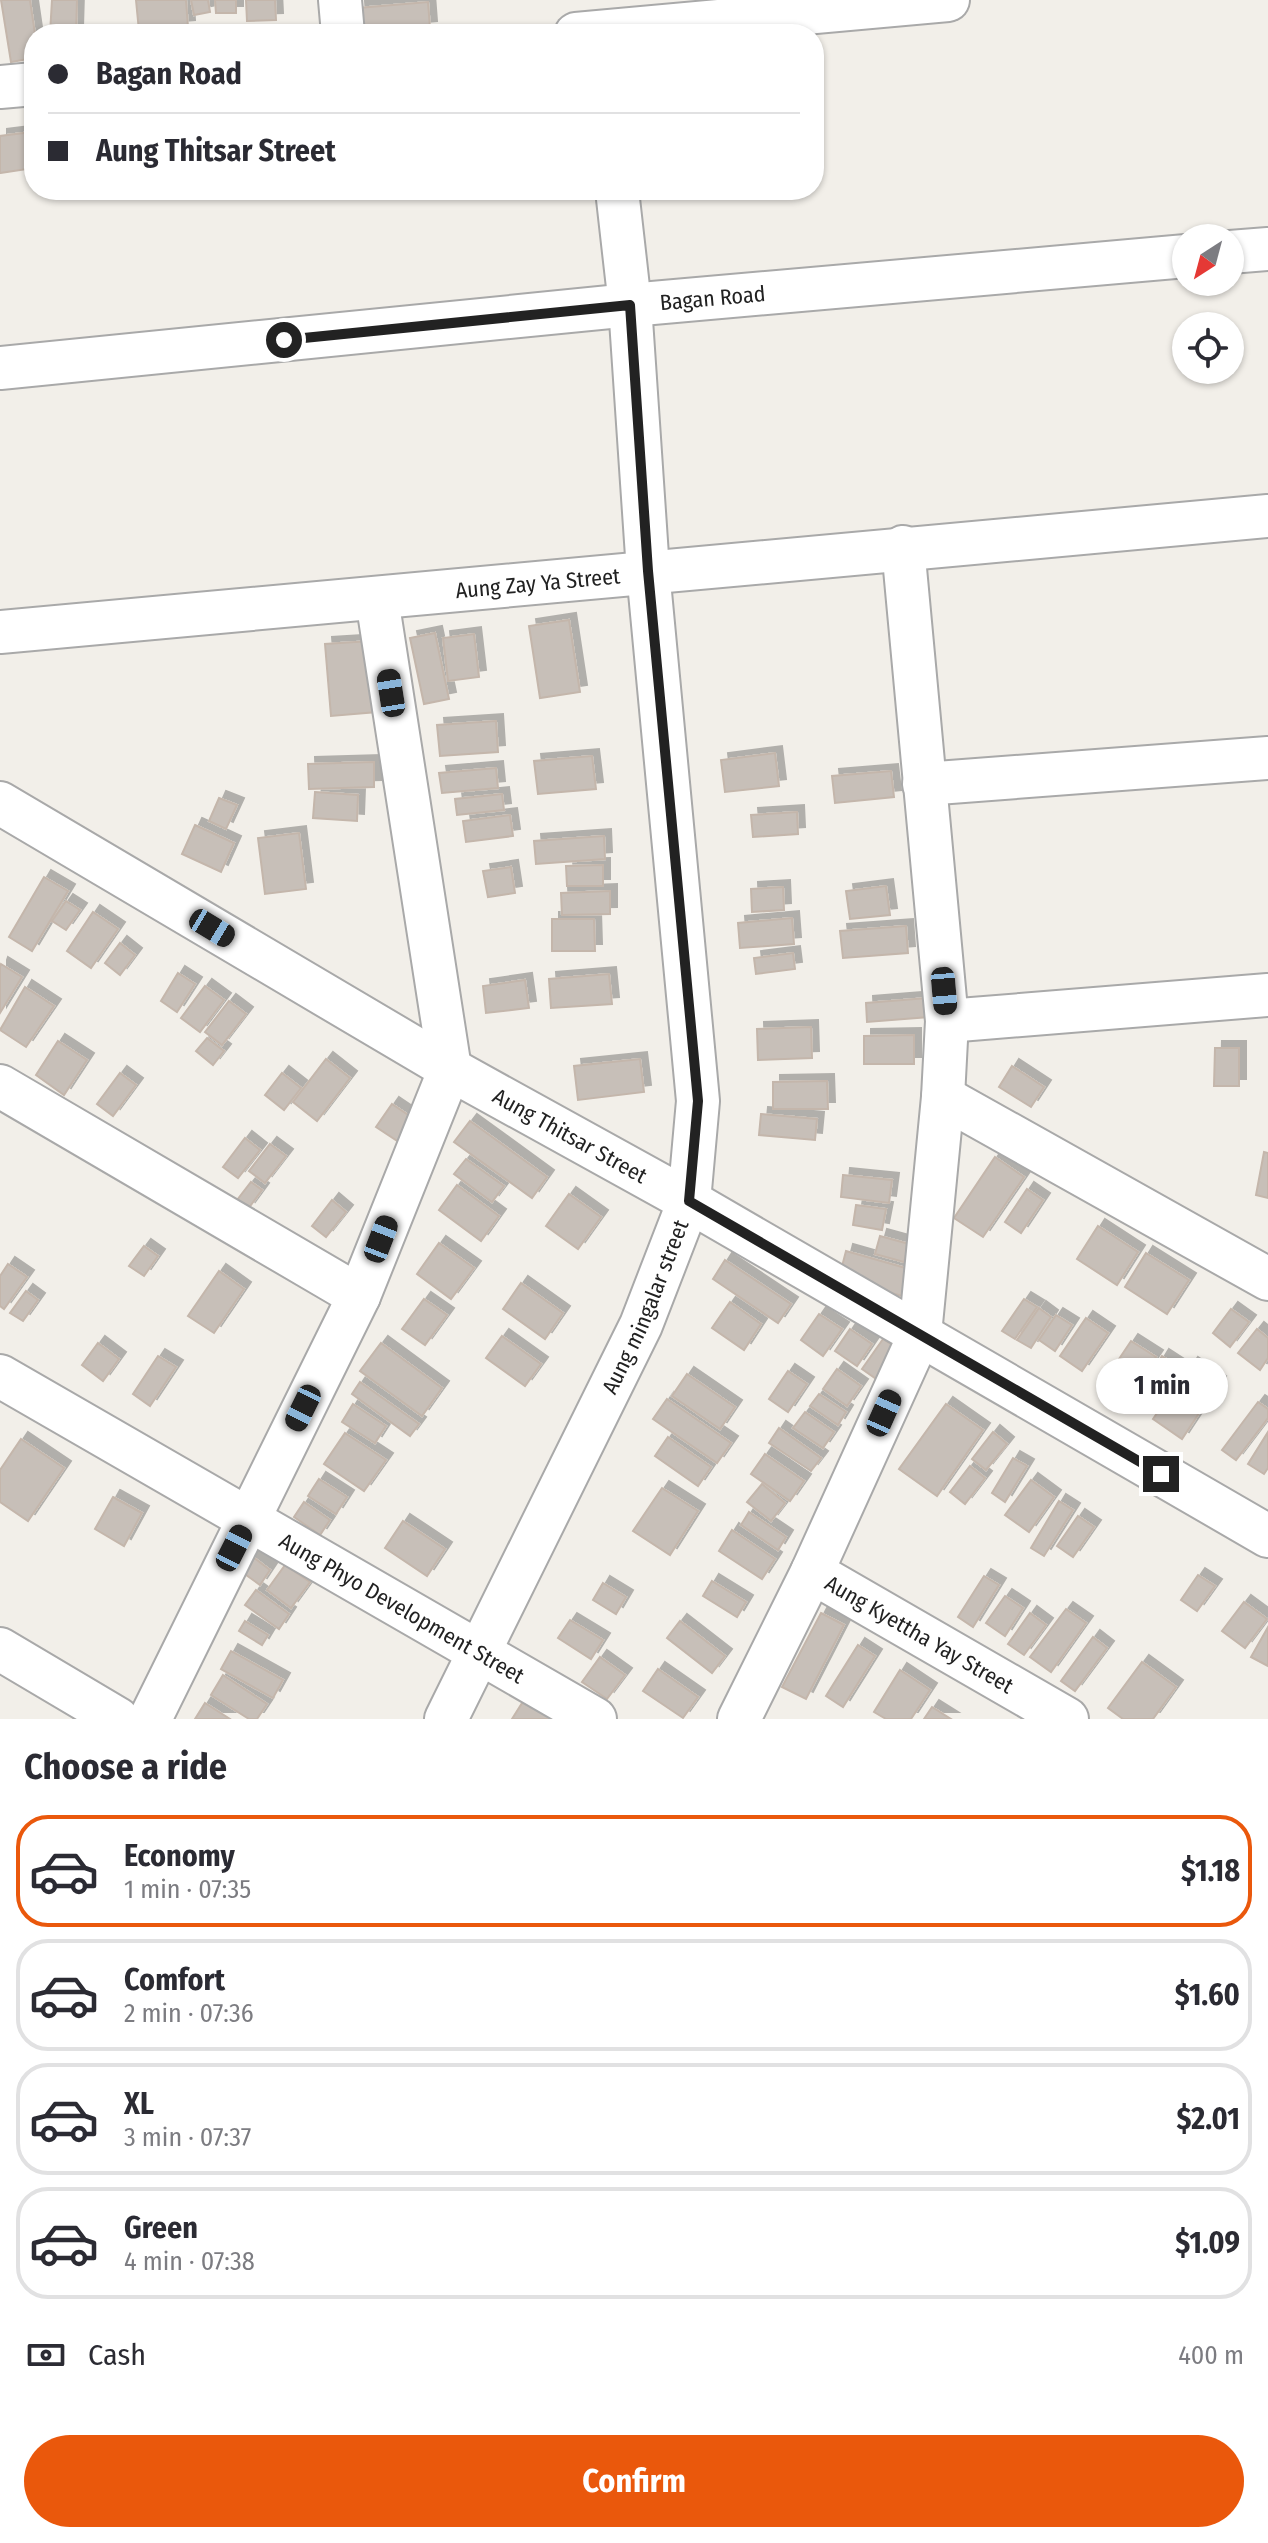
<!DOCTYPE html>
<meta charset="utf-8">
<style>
:root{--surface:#fff;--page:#f2f2f3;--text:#2b2b33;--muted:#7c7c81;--line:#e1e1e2;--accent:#ea580c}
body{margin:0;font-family:"Fira Sans Condensed",sans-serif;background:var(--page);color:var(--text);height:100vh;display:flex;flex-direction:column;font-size:30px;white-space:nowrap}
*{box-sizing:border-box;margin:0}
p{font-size:26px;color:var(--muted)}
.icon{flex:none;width:44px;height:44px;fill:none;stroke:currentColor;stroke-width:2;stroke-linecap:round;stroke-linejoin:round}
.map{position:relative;height:1719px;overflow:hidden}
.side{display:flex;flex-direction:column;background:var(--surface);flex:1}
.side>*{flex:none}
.banner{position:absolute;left:24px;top:24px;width:800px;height:176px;border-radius:32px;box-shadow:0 2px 6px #0004;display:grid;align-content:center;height:176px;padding:0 24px;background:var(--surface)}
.needle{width:52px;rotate:216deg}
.buttons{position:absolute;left:1172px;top:224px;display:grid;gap:16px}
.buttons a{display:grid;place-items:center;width:72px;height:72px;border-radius:50%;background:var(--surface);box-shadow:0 2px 6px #0004;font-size:40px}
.end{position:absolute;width:36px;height:36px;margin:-18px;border:10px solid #222;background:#fff;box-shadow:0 0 0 4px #fff}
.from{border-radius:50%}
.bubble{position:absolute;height:56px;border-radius:28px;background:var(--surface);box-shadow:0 2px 6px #0004;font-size:26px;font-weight:700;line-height:56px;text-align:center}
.car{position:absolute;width:24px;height:48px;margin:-24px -12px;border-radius:10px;box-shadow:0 0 6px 2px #0007;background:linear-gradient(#222 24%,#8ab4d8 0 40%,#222 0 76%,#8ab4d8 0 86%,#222 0)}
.banner b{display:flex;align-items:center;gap:28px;height:76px;font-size:30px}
.banner b+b{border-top:2px solid var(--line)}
.banner i{width:20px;height:20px;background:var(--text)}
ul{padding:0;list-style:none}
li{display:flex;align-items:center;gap:24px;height:112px;margin:0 16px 12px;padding:0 8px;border:4px solid var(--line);border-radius:32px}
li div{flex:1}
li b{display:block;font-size:30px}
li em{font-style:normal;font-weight:700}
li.current{border-color:var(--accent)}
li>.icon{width:72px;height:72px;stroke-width:1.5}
h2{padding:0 24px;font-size:36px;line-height:96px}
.pay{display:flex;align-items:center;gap:20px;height:88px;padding:0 24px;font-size:30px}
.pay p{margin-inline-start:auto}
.primary-button{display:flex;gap:16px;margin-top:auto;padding:16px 24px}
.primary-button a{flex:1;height:92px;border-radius:48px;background:var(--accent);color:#fff;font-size:32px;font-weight:700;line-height:92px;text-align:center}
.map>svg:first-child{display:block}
.building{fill:#c7bfb8;stroke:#c4b6ab;stroke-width:2;filter:url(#shadow)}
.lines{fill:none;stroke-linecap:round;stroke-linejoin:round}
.minor-casing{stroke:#a9a9a9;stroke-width:46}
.minor{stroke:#fff;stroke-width:42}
.route{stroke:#222;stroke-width:10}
.labels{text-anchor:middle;stroke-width:6;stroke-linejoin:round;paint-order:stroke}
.street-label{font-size:22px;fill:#222;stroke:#fff}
</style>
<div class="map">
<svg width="1268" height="1719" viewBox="0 0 1268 1719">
<defs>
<filter id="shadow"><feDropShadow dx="7" dy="-7" stdDeviation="0" flood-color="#0004"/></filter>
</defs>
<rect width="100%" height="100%" fill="#f2efe9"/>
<g class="building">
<polygon points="1,0 30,0 35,34 34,58 11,62"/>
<polygon points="52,0 77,0 76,34 50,34"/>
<polygon points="136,0 186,0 188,27 139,31"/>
<polygon points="191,0 208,0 210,12 194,15"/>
<polygon points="215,0 236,0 236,13 216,13"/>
<polygon points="246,0 275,0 276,20 247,21"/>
<polygon points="428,2 430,28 360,34 358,8"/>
<polygon points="32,132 34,168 0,173 0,136"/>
<polygon points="569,620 580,692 540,698 529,626"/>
<polygon points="435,633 449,699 424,704 410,638"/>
<polygon points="474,634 479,677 448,681 443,638"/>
<polygon points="371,641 377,712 331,716 325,644"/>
<polygon points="496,721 498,752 440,756 437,725"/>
<polygon points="775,753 779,786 725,792 721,760"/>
<polygon points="592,756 596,789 538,794 534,761"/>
<polygon points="374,762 374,787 309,789 308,764"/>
<polygon points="496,768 498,788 442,793 439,773"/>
<polygon points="891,771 894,797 835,803 832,776"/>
<polygon points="315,792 358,795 357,821 313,818"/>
<polygon points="502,794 504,810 457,815 455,799"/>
<polygon points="219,798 237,805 226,829 209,821"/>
<polygon points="797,812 798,834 753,837 751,815"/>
<polygon points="510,815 513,836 466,842 463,821"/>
<polygon points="195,825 234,843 221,872 182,854"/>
<polygon points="299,833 306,889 265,894 258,838"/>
<polygon points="604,836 605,859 536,864 534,841"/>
<polygon points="603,865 603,886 567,886 566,866"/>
<polygon points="511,867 515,893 488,897 483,871"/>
<polygon points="44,877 68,891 32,951 9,937"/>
<polygon points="886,886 890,915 850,919 846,891"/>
<polygon points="783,887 784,910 752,912 751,889"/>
<polygon points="610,891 610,914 562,915 561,893"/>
<polygon points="66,901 80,910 66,930 52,921"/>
<polygon points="93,912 118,929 91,968 67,951"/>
<polygon points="792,918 794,944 740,948 738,923"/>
<polygon points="552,919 594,919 595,951 552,951"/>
<polygon points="906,926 908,953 843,958 840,931"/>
<polygon points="120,943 135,955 120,975 105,963"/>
<polygon points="793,953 795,969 756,974 754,958"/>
<polygon points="1,964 22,977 0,1013 0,967"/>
<polygon points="178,973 195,984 177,1012 161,1001"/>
<polygon points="609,974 612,1004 551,1008 549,979"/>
<polygon points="525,980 529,1008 486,1013 483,986"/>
<polygon points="205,986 224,1000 200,1032 181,1018"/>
<polygon points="25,987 54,1006 26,1047 0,1030"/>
<polygon points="927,998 929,1017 867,1022 866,1003"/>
<polygon points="229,1001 246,1014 222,1045 205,1032"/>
<polygon points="811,1027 812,1058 758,1060 757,1029"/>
<polygon points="914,1035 914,1064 864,1064 864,1036"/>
<polygon points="207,1038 224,1051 213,1065 196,1051"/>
<polygon points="58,1041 87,1060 64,1095 36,1075"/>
<polygon points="1215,1048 1239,1048 1239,1086 1214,1086"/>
<polygon points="326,1059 350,1078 317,1121 293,1102"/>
<polygon points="640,1059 644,1092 578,1100 574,1066"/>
<polygon points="1012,1066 1044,1087 1031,1107 999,1087"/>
<polygon points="120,1073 136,1085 113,1116 97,1104"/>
<polygon points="282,1073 301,1088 284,1110 265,1095"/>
<polygon points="827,1081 828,1109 773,1109 773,1082"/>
<polygon points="392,1104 420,1123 405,1146 376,1127"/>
<polygon points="761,1114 817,1119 815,1140 759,1135"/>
<polygon points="470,1121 547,1177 532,1198 454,1142"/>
<polygon points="245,1138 260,1150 238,1178 223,1167"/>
<polygon points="270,1144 286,1156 265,1183 249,1171"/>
<polygon points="1264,1152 1268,1153 1268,1198 1256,1195"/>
<polygon points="995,1157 1024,1177 983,1237 954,1218"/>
<polygon points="466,1159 504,1186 492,1202 454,1174"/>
<polygon points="843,1175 892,1180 889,1203 841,1197"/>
<polygon points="251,1182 262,1190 248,1209 237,1200"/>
<polygon points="457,1185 499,1216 481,1241 439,1210"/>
<polygon points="1027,1189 1043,1200 1021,1233 1005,1222"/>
<polygon points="569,1194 601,1217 578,1249 546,1226"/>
<polygon points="332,1200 346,1212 326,1237 312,1226"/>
<polygon points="856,1205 886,1209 882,1230 853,1225"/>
<polygon points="1098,1226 1138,1252 1117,1285 1077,1259"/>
<polygon points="880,1236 909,1244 904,1262 875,1254"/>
<polygon points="439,1243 474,1268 451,1299 417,1274"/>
<polygon points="144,1246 158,1256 144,1276 129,1266"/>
<polygon points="846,1251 909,1269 902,1296 839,1278"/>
<polygon points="1146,1253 1189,1280 1167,1314 1125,1287"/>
<polygon points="725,1260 791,1304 778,1323 713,1279"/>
<polygon points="8,1264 27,1277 4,1309 0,1306 0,1276"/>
<polygon points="219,1271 244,1289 214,1333 188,1316"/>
<polygon points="521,1283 563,1313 545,1339 503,1309"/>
<polygon points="26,1291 38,1300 23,1321 10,1313"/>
<polygon points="424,1299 447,1315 425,1345 402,1329"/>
<polygon points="1024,1299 1037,1307 1015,1339 1002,1331"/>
<polygon points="730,1302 761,1324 744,1350 712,1328"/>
<polygon points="1039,1308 1051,1317 1031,1348 1017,1340"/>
<polygon points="1231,1309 1249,1322 1230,1347 1213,1333"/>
<polygon points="819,1314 842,1329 823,1356 801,1340"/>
<polygon points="1056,1315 1072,1325 1055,1351 1039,1340"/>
<polygon points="1086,1318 1108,1333 1082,1371 1060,1356"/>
<polygon points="850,1329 872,1344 857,1366 835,1351"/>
<polygon points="1257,1329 1268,1338 1268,1358 1260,1370 1238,1353"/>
<polygon points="502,1336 541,1364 525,1386 486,1358"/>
<polygon points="883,1339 903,1352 882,1383 862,1369"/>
<polygon points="1131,1341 1156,1357 1131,1393 1107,1377"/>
<polygon points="98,1343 119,1359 103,1381 82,1365"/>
<polygon points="381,1343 442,1388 422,1416 360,1371"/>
<polygon points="158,1356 176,1367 150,1406 133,1394"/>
<polygon points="1162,1356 1182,1369 1160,1402 1141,1390"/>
<polygon points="1191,1364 1219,1383 1182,1439 1153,1419"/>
<polygon points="837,1369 861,1386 847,1406 823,1389"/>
<polygon points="788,1371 807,1384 788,1412 769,1399"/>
<polygon points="687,1374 735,1407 720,1429 672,1396"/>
<polygon points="360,1382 419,1424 410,1436 352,1394"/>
<polygon points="819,1394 846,1412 838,1425 810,1406"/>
<polygon points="667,1399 731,1443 717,1463 653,1419"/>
<polygon points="1258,1402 1268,1409 1268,1418 1236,1460 1222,1450"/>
<polygon points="353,1404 386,1426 375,1443 342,1422"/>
<polygon points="946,1404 983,1430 937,1496 899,1469"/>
<polygon points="805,1412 834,1432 823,1448 793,1428"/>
<polygon points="779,1428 821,1458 811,1471 769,1443"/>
<polygon points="993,1432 1007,1444 986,1470 972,1459"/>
<polygon points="1268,1432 1268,1468 1264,1474 1248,1464"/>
<polygon points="345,1433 386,1460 364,1491 324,1464"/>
<polygon points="668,1437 711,1467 698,1486 655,1456"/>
<polygon points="21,1439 64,1468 28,1521 0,1502 0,1470"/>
<polygon points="765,1454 804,1481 790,1501 751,1474"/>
<polygon points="1013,1458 1027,1466 1005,1502 992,1493"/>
<polygon points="970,1466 985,1478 965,1504 950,1492"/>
<polygon points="319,1479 347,1497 336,1514 308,1496"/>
<polygon points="1031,1480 1054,1497 1029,1532 1005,1515"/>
<polygon points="762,1484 785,1503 771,1521 747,1502"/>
<polygon points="662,1488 698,1511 670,1555 633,1531"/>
<polygon points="113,1497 142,1513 124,1546 95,1529"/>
<polygon points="1059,1501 1073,1510 1044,1556 1031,1548"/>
<polygon points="304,1502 330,1520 320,1535 294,1517"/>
<polygon points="749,1512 786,1537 778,1550 741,1525"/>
<polygon points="1078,1516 1094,1527 1073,1557 1057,1546"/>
<polygon points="403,1521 445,1549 427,1576 385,1548"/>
<polygon points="732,1530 775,1559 762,1579 719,1551"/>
<polygon points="253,1557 270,1570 260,1585 242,1572"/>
<polygon points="285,1565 310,1582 291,1608 267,1590"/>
<polygon points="1198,1575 1215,1586 1197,1611 1181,1600"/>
<polygon points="984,1576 999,1585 973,1627 958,1617"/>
<polygon points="712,1581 746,1602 737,1617 703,1596"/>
<polygon points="603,1583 626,1597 616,1614 593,1600"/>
<polygon points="256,1590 289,1614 279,1629 245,1605"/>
<polygon points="1005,1596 1023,1608 1005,1636 986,1623"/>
<polygon points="1244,1602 1267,1619 1245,1648 1222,1631"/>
<polygon points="1066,1609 1086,1623 1051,1672 1030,1657"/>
<polygon points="821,1613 844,1625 806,1699 782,1687"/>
<polygon points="1030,1613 1046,1625 1024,1655 1008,1644"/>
<polygon points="570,1620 603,1640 591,1659 558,1638"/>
<polygon points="245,1621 268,1635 262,1645 239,1631"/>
<polygon points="680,1621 725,1656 712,1673 667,1638"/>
<polygon points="1268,1627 1268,1666 1251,1657"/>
<polygon points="1093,1637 1107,1648 1075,1691 1061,1681"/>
<polygon points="858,1645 875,1656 843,1707 826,1696"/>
<polygon points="231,1651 283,1680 273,1698 221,1669"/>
<polygon points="600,1657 625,1675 607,1699 582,1682"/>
<polygon points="1142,1662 1176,1687 1153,1719 1123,1719 1108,1708"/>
<polygon points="658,1669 698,1697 683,1718 643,1691"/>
<polygon points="900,1670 930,1690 911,1719 886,1719 874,1712"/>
<polygon points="223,1675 267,1704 257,1719 249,1719 211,1695"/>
<polygon points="524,1700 554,1719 512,1719"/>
<polygon points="205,1703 230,1719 195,1719"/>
<polygon points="932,1707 951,1719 924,1719"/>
</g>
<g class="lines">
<defs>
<g id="minor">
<polyline points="340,0 343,34"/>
<polyline points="576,34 948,0"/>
<polyline points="0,87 34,84"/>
<polyline points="1230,252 1268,249"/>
<path id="s1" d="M0,368L630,305L1186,256"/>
<path id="s2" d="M0,632L1268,516"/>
<polyline points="924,784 1268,758"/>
<path id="s3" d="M0,803L450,1069L689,1201L1268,1536"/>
<polyline points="947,1021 1268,995"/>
<polyline points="0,1086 359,1296"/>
<polyline points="943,1097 1268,1279"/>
<path id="s4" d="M0,1376L595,1719"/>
<path id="s5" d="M812,1572L1067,1719"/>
<polyline points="0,1649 118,1719"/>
<polyline points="150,1719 359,1296 450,1069 377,599"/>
<path id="s6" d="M446,1719L641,1325L689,1201L698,1101L648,571L630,305L617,190"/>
<polyline points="739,1719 812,1572 920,1334 943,1097 947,1021 903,547"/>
</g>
</defs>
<use href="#minor" class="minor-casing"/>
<use href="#minor" class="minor"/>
</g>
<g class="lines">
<polyline class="route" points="284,340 630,305 648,571 698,1101 689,1201 1161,1474"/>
</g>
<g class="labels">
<g class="street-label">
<text dy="8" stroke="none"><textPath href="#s1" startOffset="716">Bagan Road</textPath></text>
<text dy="8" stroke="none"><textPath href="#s2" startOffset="540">Aung Zay Ya Street</textPath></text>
<text dy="8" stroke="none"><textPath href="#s3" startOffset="660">Aung Thitsar Street</textPath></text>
<text dy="8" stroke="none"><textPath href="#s6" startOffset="458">Aung mingalar street</textPath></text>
<text dy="8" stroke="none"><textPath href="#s4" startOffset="464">Aung Phyo Development Street</textPath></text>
<text dy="8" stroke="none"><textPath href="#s5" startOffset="124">Aung Kyettha Yay Street</textPath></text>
</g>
</g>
</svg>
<div class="buttons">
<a><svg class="needle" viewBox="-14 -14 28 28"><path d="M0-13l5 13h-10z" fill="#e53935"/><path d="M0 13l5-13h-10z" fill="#7c7c81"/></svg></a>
<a><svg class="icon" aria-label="locate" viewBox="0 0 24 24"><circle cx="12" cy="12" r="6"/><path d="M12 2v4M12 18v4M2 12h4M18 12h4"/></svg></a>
</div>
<i class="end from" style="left:284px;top:340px"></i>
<i class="end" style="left:1161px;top:1474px"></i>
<div class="bubble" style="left:1096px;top:1358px;width:132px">1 min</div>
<i class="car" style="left:391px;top:693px;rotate:351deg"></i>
<i class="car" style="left:212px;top:928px;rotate:121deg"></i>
<i class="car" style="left:944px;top:991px;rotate:175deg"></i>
<i class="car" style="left:381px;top:1239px;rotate:21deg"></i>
<i class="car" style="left:303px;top:1408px;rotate:206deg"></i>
<i class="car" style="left:884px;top:1413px;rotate:24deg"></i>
<i class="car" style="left:234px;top:1548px;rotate:27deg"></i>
<div class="banner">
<b><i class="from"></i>Bagan Road</b>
<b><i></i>Aung Thitsar Street</b>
</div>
</div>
<section class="side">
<h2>Choose a ride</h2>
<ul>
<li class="current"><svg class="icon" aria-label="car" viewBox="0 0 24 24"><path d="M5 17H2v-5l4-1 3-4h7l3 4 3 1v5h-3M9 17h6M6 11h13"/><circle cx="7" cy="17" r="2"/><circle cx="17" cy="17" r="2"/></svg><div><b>Economy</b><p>1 min · 07:35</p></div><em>$1.18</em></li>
<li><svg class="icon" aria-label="car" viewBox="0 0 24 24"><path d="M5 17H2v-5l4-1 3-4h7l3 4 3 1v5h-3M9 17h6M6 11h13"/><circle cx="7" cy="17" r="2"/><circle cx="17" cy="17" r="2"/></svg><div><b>Comfort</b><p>2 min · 07:36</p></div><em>$1.60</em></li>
<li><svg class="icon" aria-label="car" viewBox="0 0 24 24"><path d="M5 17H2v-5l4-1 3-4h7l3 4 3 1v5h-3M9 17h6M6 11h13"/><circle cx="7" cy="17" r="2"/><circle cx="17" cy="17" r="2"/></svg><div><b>XL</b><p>3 min · 07:37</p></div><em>$2.01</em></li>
<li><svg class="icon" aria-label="car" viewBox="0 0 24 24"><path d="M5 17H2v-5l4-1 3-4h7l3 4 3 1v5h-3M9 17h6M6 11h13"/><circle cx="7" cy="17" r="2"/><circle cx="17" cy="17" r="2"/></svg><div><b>Green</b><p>4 min · 07:38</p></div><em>$1.09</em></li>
</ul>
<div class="pay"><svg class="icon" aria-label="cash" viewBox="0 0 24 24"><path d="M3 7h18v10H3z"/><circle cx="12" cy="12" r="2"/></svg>Cash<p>400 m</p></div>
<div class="primary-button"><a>Confirm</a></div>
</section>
